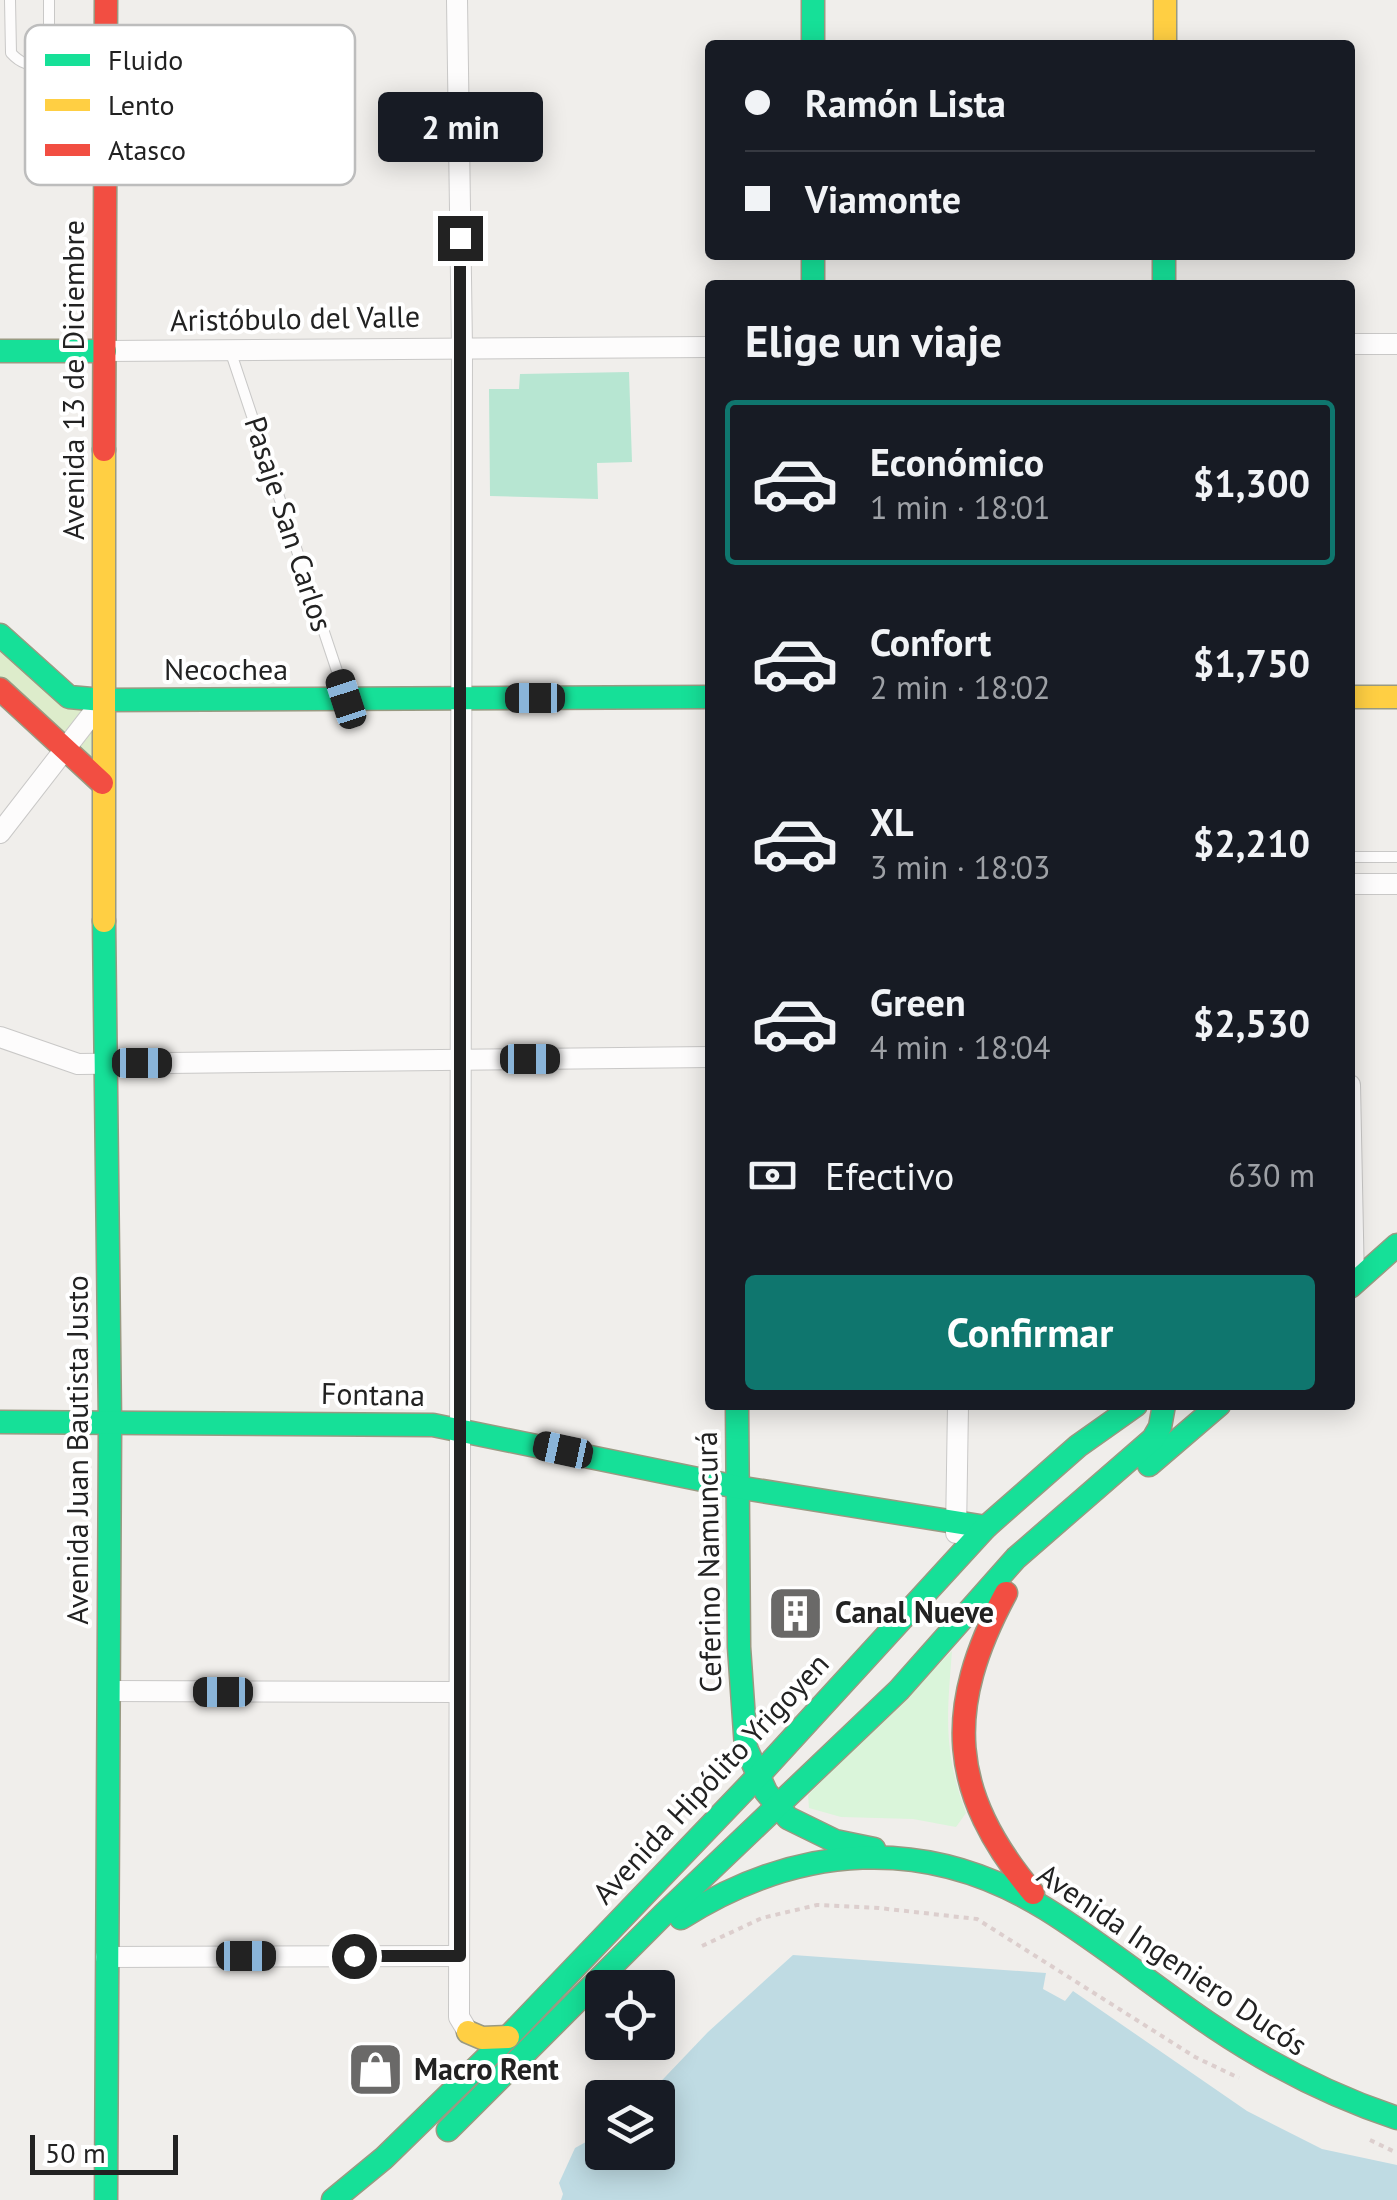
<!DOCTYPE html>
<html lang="es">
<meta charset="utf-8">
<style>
:root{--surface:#171b24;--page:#20242c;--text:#f1f3f6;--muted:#9ea1a6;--line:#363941;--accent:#0f766e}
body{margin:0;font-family:"PT Sans",sans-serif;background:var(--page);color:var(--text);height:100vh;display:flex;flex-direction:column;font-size:38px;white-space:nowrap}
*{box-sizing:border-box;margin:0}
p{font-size:32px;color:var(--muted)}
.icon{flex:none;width:55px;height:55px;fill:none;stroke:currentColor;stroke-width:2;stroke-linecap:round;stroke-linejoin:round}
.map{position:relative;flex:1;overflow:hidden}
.side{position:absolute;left:705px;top:280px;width:650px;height:1130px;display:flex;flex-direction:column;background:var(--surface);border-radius:10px;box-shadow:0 5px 25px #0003}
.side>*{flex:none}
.hud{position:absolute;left:705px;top:40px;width:650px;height:220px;border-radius:10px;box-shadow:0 5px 25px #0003;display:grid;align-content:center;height:220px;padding:0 40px;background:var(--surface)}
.fabs{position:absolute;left:585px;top:1970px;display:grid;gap:20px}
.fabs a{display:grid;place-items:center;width:90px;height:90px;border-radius:10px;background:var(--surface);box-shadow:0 5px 25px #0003;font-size:50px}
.scale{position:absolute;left:30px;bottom:25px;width:148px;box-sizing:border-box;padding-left:10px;border:5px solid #222;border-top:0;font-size:28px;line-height:35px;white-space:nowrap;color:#222;-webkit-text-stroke:8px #fff;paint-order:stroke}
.end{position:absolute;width:45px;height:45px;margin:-22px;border:12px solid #222;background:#fff;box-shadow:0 0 0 5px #fff}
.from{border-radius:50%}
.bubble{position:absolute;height:70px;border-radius:10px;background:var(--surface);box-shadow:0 5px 25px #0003;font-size:32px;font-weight:800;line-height:70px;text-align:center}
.car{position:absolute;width:30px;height:60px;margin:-30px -15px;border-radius:12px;box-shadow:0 0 8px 2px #0007;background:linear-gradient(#222 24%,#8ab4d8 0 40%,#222 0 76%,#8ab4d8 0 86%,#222 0)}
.hud b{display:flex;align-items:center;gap:35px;height:95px;font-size:38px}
.hud b+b{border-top:2px solid var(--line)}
.hud i{width:25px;height:25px;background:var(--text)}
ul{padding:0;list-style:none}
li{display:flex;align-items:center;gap:30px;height:165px;margin:0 20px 15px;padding:0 20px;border:5px solid transparent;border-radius:10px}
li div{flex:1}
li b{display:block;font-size:38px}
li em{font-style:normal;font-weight:800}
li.current{border-color:var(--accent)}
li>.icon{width:90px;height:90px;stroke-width:1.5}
h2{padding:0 40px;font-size:45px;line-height:120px}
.pay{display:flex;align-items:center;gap:25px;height:110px;padding:0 40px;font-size:38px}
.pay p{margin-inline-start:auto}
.primary-button{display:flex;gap:20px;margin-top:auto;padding:20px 40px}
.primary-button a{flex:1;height:115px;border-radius:10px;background:var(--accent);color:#fff;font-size:40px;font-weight:800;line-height:115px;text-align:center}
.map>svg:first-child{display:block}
.grass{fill:#ddeccb}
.park{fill:#daf5da}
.pitch{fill:#b7e6d2}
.water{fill:#bfdbe3}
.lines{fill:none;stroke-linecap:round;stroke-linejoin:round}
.lane-casing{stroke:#c9c8c7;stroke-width:12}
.street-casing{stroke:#c9c8c7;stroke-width:22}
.fast-casing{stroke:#999a82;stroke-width:25}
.slow-casing{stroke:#999a82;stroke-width:25}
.jam-casing{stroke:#999a82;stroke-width:25}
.path{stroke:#dccecd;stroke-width:4;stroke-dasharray:5 5;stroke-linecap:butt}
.lane{stroke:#fdfcfc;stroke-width:10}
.street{stroke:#fdfcfc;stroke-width:20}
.fast{stroke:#16e098;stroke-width:22}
.slow{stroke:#ffcf43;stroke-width:22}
.jam{stroke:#f24e42;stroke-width:22}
.route{stroke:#222;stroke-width:12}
.labels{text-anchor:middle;stroke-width:8;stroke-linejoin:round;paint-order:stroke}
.street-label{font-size:30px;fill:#222;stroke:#fff}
.poi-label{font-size:30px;font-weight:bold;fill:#222;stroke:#fff;text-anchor:start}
.key{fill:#fff;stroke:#bdbdbd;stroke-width:2.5}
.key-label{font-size:28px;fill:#222}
</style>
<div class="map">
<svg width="1397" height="2200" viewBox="0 0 1397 2200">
<rect width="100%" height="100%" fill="#f0eeeb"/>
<polygon class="grass" points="0,635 69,697 103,700 102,783 0,689"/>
<path class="park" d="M952,1651C947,1715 943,1751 966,1813L956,1827L913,1819L841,1817L809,1808L808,1795Z"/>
<polygon class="pitch" points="629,372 632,462 597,463 598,499 490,496 489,389 519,389 520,374"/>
<polygon class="water" points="793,1955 1046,1973 1043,1989 1065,2001 1073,1991 1247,2111 1322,2149 1397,2165 1397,2200 561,2200 563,2194 559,2183 575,2148 602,2133 602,2152 658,2152 658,2098 646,2097 708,2032"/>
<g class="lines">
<defs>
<g id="lane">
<path d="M10,0L11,53C21,64 28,65 43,64L49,54V0"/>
<polyline points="230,350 346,698"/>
<polyline points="1350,857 1397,857"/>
</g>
<g id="street">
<polyline points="457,0 462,348 459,2017 468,2032"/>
<polyline points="1350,344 1397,344"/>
<polyline points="105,351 710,347"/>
<polyline points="0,833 103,700"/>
<polyline points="1350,884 1397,884"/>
<polyline points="0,1037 78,1064 710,1057"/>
<polyline points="1350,1085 1354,1284"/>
<polyline points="956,1533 958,1405"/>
<polyline points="108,1691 458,1692"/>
<polyline points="106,1957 459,1956"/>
</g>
<g id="fast">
<polyline points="813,0 813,45"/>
<polyline points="813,255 813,285"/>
<polyline points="1164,255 1164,285"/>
<polyline points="0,351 105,351"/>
<polyline points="0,635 69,697 103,700 710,697"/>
<polyline points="104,921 110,1423 106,2200"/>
<polyline points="1350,1287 1397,1245"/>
<polyline points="737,1405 739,1647 746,1748 766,1792 788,1818 835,1841 874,1849"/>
<polyline points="0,1422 433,1425 737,1487 986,1527"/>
<polyline points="1149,1465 1219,1405"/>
<path d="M681,1918C798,1844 926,1834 1046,1909C1104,1945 1157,1989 1214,2027C1272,2066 1331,2096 1397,2118"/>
<polyline points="448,2130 663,1915 899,1690 1016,1558 1153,1439 1160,1427 1164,1405"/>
<polyline points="333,2200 384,2158 508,2037 758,1776 986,1527 1078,1446 1136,1405"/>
</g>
<g id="slow">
<polyline points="1165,0 1165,45"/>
<polyline points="104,450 104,921"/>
<polyline points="1350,697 1397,697"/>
<polyline points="468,2032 482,2038 508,2037"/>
</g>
<g id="jam">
<polyline points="104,450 106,0"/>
<polyline points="0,689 102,783"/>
<path d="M1006,1593C944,1708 948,1792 1033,1893"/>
</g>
</defs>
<use href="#lane" class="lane-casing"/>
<use href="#street" class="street-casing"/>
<use href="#fast" class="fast-casing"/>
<use href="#slow" class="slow-casing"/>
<use href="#jam" class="jam-casing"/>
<g class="path">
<polyline points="702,1946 762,1918 817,1905 879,1908 977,1919 1195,2057 1239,2078"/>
<polyline points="1370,2140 1397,2153"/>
</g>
<use href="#lane" class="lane"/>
<use href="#street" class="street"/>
<use href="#fast" class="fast"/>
<use href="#slow" class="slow"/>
<use href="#jam" class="jam"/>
</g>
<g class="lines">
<polyline class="route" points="354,1956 460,1956 460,238"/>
</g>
<defs>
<symbol id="building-square" viewBox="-11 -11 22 22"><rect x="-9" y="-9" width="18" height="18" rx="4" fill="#6a6968" stroke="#fff"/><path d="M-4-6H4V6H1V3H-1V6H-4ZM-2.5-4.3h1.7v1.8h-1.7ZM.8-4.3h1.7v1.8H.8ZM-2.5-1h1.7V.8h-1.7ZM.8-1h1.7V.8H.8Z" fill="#fff"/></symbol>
<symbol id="shop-square" viewBox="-11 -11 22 22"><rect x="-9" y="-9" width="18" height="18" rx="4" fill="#6a6968" stroke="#fff"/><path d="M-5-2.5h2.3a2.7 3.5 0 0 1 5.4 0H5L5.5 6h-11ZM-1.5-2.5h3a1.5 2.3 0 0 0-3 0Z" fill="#fff"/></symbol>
</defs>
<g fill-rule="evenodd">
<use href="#building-square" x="764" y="1582" width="63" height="63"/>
<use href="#shop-square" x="344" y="2038" width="63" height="63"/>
</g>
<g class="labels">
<g class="street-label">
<text transform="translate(295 319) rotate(-1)" y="10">Aristóbulo del Valle</text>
<text transform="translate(74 380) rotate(-90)" y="10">Avenida 13 de Diciembre</text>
<text transform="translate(288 524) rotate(72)" y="10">Pasaje San Carlos</text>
<text x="226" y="680">Necochea</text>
<text transform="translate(373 1395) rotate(1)" y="10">Fontana</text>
<text transform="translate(78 1450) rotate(-90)" y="10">Avenida Juan Bautista Justo</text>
<text transform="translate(709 1562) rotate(-91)" y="10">Ceferino Namuncurá</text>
<text transform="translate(711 1779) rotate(-47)" y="10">Avenida Hipólito Yrigoyen</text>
<text transform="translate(1172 1960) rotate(34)" y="10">Avenida Ingeniero Ducós</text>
</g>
<g class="poi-label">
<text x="835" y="1623">Canal Nueve</text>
<text x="414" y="2080">Macro Rent</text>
</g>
</g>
<rect x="25" y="25" width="330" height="160" rx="15" class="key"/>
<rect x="45" y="54" width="45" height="12" fill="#16e098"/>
<rect x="45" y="99" width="45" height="12" fill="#ffcf43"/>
<rect x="45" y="144" width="45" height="12" fill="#f24e42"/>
<g class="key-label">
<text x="108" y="70">Fluido</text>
<text x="108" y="115">Lento</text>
<text x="108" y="160">Atasco</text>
</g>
</svg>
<div class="fabs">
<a><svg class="icon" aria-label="locate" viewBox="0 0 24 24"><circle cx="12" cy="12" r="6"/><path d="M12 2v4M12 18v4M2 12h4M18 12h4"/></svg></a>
<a><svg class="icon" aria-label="layers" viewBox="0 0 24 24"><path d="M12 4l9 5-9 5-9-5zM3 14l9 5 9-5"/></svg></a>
</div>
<div class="scale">50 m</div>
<i class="end from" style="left:354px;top:1956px"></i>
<i class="end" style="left:460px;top:238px"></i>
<div class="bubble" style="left:378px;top:92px;width:165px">2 min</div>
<i class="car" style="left:535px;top:698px;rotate:270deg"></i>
<i class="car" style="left:346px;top:699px;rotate:342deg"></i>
<i class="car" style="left:530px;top:1059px;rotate:90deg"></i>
<i class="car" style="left:142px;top:1063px;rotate:90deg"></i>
<i class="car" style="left:563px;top:1450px;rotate:282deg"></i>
<i class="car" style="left:223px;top:1692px;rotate:270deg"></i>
<i class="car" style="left:246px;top:1956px;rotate:90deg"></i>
<div class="hud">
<b><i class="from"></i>Ramón Lista</b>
<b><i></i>Viamonte</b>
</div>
<section class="side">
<h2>Elige un viaje</h2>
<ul>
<li class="current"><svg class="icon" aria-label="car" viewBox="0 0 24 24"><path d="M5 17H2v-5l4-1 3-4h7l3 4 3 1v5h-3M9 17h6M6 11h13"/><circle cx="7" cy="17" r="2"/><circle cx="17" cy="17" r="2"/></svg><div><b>Económico</b><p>1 min · 18:01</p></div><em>$1,300</em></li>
<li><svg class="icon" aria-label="car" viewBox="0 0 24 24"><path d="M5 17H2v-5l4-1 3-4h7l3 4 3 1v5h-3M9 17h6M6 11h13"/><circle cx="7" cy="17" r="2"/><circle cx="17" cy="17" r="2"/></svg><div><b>Confort</b><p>2 min · 18:02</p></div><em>$1,750</em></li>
<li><svg class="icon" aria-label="car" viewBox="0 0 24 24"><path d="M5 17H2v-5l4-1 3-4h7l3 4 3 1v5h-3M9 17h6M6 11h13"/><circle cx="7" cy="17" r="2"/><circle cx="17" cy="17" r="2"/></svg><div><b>XL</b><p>3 min · 18:03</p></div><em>$2,210</em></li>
<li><svg class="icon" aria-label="car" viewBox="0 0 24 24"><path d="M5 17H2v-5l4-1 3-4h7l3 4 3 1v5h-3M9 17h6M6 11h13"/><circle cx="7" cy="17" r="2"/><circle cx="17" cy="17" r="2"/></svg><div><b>Green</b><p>4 min · 18:04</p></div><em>$2,530</em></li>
</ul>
<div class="pay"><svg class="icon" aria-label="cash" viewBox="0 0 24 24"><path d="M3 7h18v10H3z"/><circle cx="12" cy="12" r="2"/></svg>Efectivo<p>630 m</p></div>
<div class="primary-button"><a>Confirmar</a></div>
</section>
</div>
